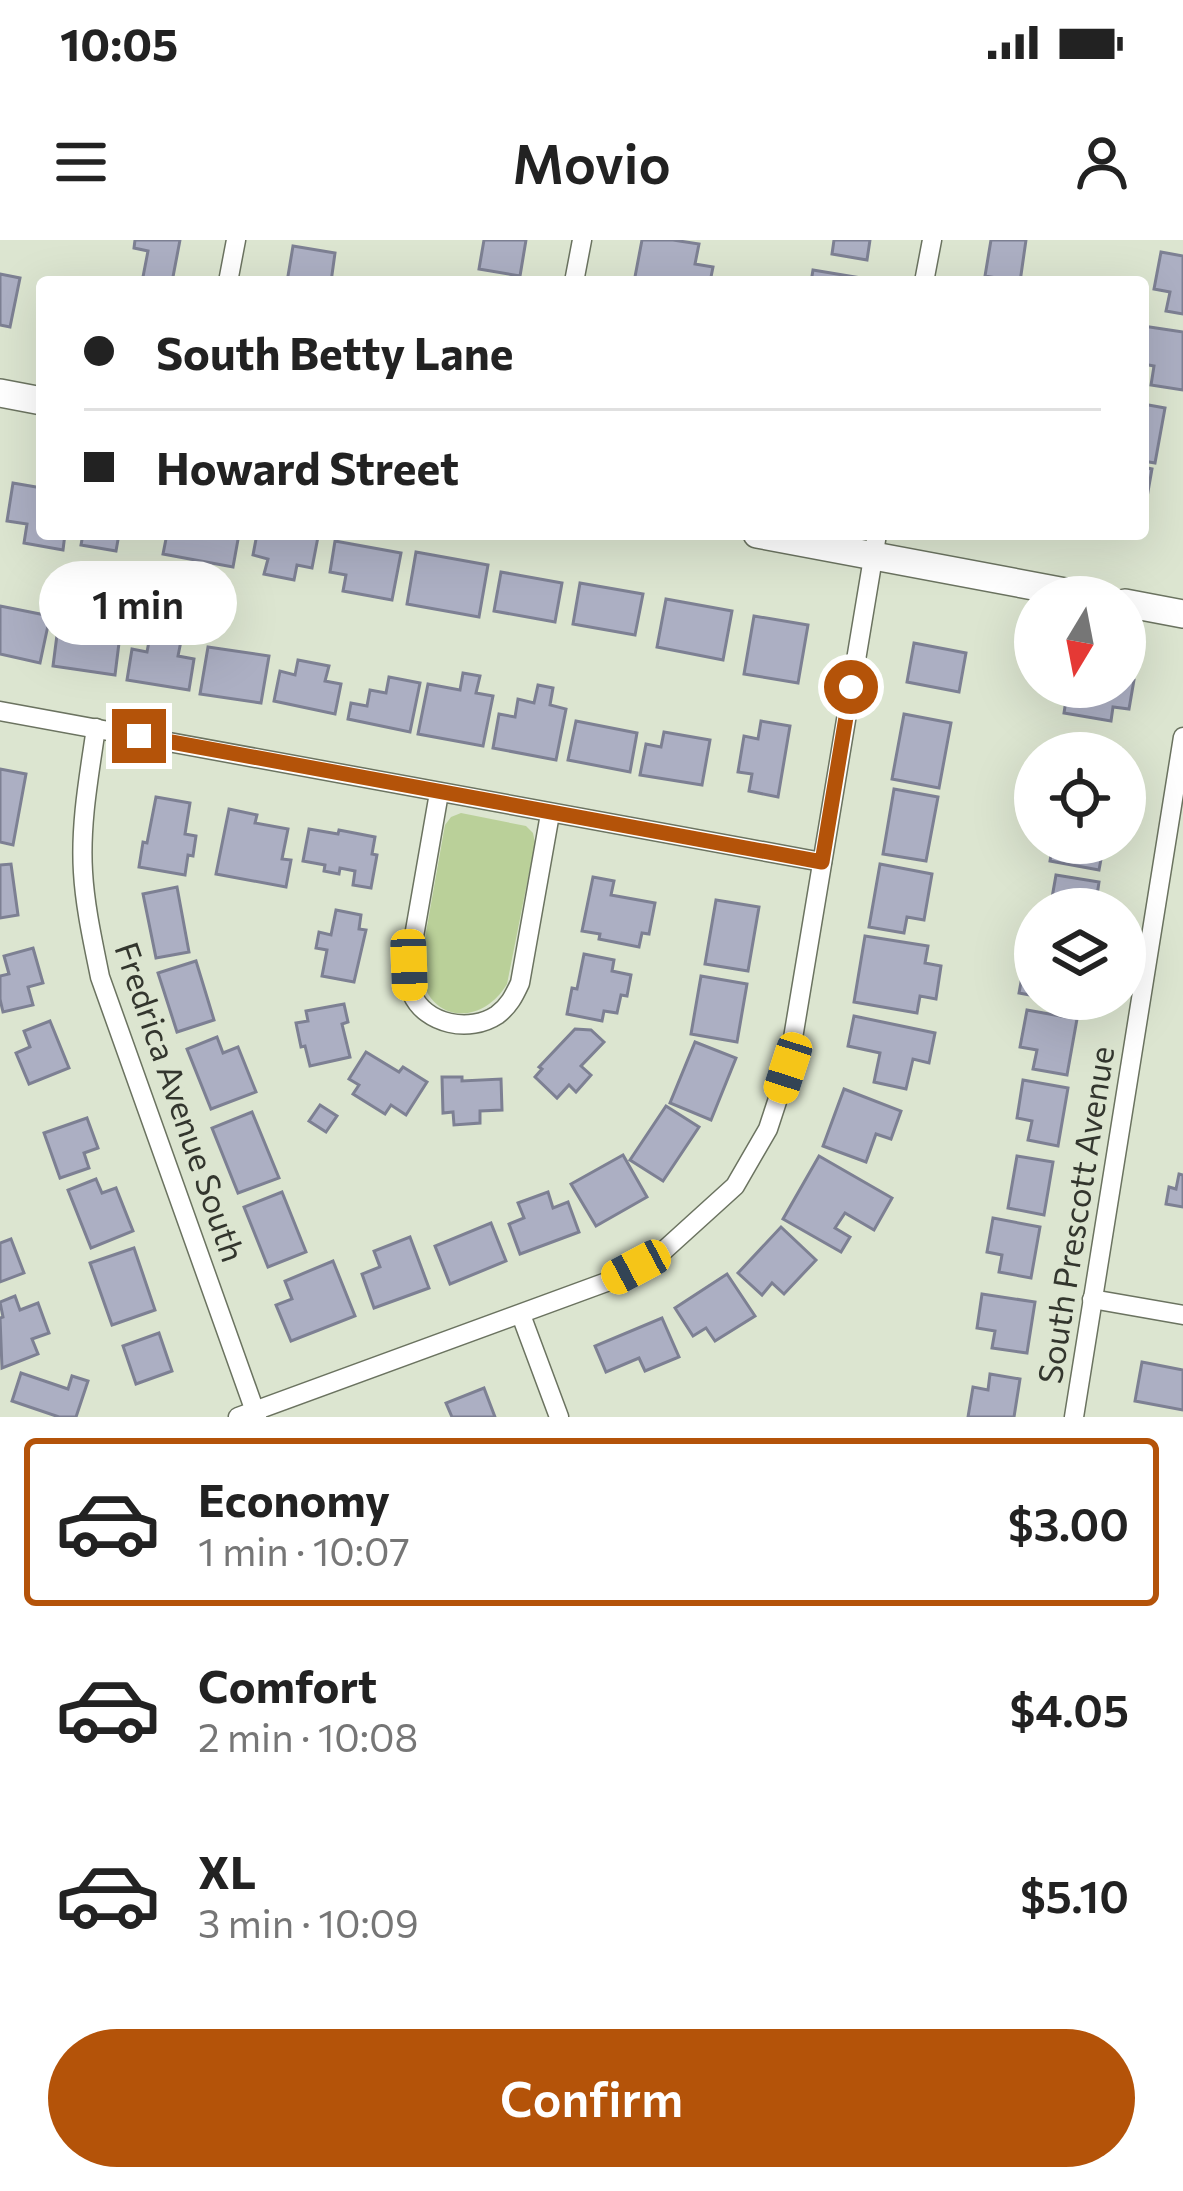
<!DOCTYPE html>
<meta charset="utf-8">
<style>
:root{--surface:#fff;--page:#f6f6f6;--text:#222;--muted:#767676;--line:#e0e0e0;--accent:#b45309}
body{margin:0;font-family:Commissioner,sans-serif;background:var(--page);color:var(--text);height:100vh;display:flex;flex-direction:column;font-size:45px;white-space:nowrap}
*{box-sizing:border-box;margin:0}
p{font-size:39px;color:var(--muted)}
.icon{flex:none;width:66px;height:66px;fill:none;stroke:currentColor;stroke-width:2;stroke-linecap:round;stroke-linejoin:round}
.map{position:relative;height:1177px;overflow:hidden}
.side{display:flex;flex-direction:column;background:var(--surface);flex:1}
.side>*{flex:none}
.hud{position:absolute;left:36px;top:36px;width:1113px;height:264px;border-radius:12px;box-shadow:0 12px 48px #0002;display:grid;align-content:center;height:264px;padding:0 48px;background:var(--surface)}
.needle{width:78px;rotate:190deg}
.controls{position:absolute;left:1014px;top:336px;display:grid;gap:24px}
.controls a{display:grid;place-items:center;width:132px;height:132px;border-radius:50%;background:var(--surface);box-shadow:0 12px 48px #0002;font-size:60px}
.end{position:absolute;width:54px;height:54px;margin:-27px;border:15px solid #b45309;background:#fff;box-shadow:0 0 0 6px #fff}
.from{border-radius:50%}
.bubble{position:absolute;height:84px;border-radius:42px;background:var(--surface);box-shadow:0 12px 48px #0002;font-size:39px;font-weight:600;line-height:84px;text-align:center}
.car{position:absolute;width:36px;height:72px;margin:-36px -18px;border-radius:15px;box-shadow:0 0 9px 3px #0007;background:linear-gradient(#f5c518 24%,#345 0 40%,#f5c518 0 76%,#345 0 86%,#f5c518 0)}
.hud b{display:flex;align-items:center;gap:42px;height:114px;font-size:45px}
.hud b+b{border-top:3px solid var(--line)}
.hud i{width:30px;height:30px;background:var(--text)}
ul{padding:21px 0 0;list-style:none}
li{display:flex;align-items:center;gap:36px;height:168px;margin:0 24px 18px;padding:0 24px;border:6px solid transparent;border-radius:12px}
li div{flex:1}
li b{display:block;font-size:45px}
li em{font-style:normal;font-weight:600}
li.current{border-color:var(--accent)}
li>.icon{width:108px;height:108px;stroke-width:1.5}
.button{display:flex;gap:24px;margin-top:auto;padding:24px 48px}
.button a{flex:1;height:138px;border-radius:72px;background:var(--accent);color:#fff;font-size:48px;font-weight:600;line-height:138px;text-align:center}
.status{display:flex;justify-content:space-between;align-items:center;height:84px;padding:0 60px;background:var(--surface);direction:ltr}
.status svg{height:33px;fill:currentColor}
header{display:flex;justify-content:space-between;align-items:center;height:156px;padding:0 48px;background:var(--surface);font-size:54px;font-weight:600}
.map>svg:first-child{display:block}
.green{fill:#bad099}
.building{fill:#acafc3;stroke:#7d8093;stroke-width:3}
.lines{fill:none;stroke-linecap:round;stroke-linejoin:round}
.minor-casing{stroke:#6b7360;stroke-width:21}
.secondary-casing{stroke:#6b7360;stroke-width:30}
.minor{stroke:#fff;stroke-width:18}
.secondary{stroke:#fff;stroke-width:27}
.route{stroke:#b45309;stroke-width:15}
.labels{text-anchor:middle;stroke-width:9;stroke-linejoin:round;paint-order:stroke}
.street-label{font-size:33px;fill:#33362e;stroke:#dce5d0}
</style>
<div class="status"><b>10:05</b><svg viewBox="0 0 49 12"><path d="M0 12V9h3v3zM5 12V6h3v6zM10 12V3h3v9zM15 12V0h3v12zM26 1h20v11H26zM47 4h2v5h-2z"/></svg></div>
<header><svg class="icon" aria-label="menu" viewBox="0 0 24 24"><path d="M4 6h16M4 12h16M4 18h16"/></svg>Movio<svg class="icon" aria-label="person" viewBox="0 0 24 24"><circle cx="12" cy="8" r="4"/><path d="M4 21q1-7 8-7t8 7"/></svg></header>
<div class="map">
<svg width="1183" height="1177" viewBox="0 0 1183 1177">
<rect width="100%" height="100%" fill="#dce5d0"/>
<path class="green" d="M461,573L526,586L533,593L535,603L507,744C481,788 424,783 420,726L445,585L451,577Z"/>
<g class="building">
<polygon points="135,0 180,0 172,42 142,42 148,11 134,8"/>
<polygon points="484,0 526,0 520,36 479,29"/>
<polygon points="642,0 673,0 699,4 695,24 713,27 710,42 634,42"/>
<polygon points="834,0 870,0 867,20 832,14"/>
<polygon points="991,0 1026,0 1020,42 985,36"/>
<polygon points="293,6 335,13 331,42 287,42"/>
<polygon points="1161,12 1183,16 1183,74 1166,71 1170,52 1154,49"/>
<polygon points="813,30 861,38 860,42 811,42"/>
<polygon points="0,34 20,38 10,87 0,85"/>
<polygon points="1143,86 1183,92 1183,150 1151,145 1154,126 1143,124"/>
<polygon points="1143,164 1165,168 1155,223 1143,221"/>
<polygon points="1143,227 1152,229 1143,280"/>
<polygon points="13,243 42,248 42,294 65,294 63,310 24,303 27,284 7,281"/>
<polygon points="83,294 119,294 116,311 81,305"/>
<polygon points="167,294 239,294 233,327 163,314"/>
<polygon points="257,294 305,294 318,297 312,328 297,325 294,340 264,334 268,319 253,315"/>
<polygon points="335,301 401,313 392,360 343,351 346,335 330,332"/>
<polygon points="416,312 488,325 479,377 407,364"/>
<polygon points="501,332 562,343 555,382 494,371"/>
<polygon points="580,343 643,354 635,395 573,384"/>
<polygon points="666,359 732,371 723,420 657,407"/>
<polygon points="0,366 50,376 40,423 0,414"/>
<polygon points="754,376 808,385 798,443 744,434"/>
<polygon points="75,381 106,386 104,401 119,403 115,435 53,426 57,395 73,397"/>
<polygon points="150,396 181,401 178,416 194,419 189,450 127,440 132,409 147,412"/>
<polygon points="914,403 966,413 959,452 907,442"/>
<polygon points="208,407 269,416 261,463 200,454"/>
<polygon points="298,420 329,426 325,441 341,444 335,474 274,461 280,431 295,435"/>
<polygon points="463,433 480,436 476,453 493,456 483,506 418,494 428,444 460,450"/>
<polygon points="389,437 420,443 410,492 348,479 351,463 367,466 370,450 386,453"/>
<polygon points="1125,438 1134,440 1129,469 1113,467 1111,481 1064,473 1068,447 1125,447"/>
<polygon points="538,445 553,448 550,465 566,469 556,520 493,508 499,474 515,477 518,459 534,463"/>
<polygon points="904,474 951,483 939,548 892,539"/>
<polygon points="576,481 637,493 630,532 568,520"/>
<polygon points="761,481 790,486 778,557 749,551 752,534 738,532 744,496 758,499"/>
<polygon points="664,492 710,500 702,545 640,535 646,504 661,507"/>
<polygon points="1071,500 1121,509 1120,513 1069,513"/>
<polygon points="0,529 26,534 13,605 0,602"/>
<polygon points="894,549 938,557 926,621 883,614"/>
<polygon points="156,557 190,563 185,594 196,596 193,616 188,615 185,635 139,627 143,602 147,603"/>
<polygon points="229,569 257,575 255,583 288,589 282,619 291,620 286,647 216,634"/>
<polygon points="309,589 338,594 339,590 375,597 372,614 377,615 371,648 353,645 355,631 340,628 339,634 324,631 325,625 303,621"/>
<polygon points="1053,603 1104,603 1099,630 1050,621"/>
<polygon points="11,624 18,675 0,678 0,625"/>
<polygon points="880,624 932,634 924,680 907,677 904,693 869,687"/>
<polygon points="1056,635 1099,642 1095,669 1050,669"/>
<polygon points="593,637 614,641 611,655 655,663 649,694 642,693 639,707 599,699 600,694 582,691"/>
<polygon points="177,647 189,712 156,718 143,654"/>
<polygon points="716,660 759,667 748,731 705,724"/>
<polygon points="336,670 361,675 359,689 366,690 354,742 322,736 327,710 316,708 319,692 331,695"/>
<polygon points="865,696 928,706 925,723 941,726 936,759 920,756 917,773 854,762"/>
<polygon points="1028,704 1035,705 1035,756 1019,753"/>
<polygon points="33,708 43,743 28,747 33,765 3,772 0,759 0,736 9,734 4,716"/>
<polygon points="584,714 614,720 612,731 631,735 627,756 621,755 617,773 604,771 602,781 567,774 572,748 577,749"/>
<polygon points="196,721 214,780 177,792 158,733"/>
<polygon points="701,736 747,744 737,802 691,794"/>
<polygon points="344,764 348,782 342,784 350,817 310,826 305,806 301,807 296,783 308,781 306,771"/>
<polygon points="1027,770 1077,779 1067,835 1033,829 1037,810 1020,807"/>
<polygon points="854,776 935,793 929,823 913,819 906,849 874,842 880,813 848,806"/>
<polygon points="50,781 69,828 29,844 16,813 30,807 24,791"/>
<polygon points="575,789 591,790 604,802 581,826 591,835 576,852 569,845 557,858 535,837 542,829 539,827"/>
<polygon points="217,797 223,813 238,807 256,852 211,869 187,809"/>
<polygon points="695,802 736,818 711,880 670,863"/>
<polygon points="366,812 399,832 403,827 427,842 406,875 391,865 385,874 353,854 359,845 349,839"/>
<polygon points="442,837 462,837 462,841 501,839 502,870 480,871 480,883 454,885 453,872 443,873"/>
<polygon points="1023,840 1068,848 1058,906 1028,900 1032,881 1017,878"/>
<polygon points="844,849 901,871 891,899 876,894 866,922 823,906"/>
<polygon points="320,865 337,876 326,892 309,881"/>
<polygon points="666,866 699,887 663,941 630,920"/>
<polygon points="252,872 279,938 238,953 212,888"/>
<polygon points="87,878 98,908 84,913 89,928 60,938 44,893"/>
<polygon points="623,915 647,957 596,986 571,944"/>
<polygon points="819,916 892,958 874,990 845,973 835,988 850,997 841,1012 783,979"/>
<polygon points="1017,916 1053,922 1044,975 1008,968"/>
<polygon points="1179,934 1183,935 1183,967 1166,964 1169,947 1176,949"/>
<polygon points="96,939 102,953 116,948 133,991 91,1008 68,950"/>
<polygon points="282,952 306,1012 268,1027 244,967"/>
<polygon points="548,952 553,968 568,962 579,992 520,1014 509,984 524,978 518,963"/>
<polygon points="993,978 1040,987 1031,1038 999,1032 1002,1015 987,1012"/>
<polygon points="491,983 506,1021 450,1044 435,1006"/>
<polygon points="781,987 816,1020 784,1054 772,1043 762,1055 738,1033"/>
<polygon points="410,997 429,1048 374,1068 362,1034 380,1027 374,1011"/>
<polygon points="11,999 24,1033 0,1042 0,1003"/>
<polygon points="134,1008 155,1070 112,1085 90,1023"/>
<polygon points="333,1021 355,1076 291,1101 276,1065 292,1059 285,1041"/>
<polygon points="727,1034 755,1076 715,1101 706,1088 693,1096 675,1068"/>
<polygon points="982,1054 1035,1062 1027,1113 992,1108 995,1091 977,1088"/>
<polygon points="15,1056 20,1070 38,1063 49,1093 32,1099 38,1114 2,1128 0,1078 3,1077 0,1062"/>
<polygon points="662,1078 679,1117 645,1131 639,1118 606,1132 595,1106"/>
<polygon points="159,1093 172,1131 136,1144 123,1106"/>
<polygon points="1142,1122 1183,1130 1183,1170 1135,1161"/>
<polygon points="21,1133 68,1149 72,1136 88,1141 76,1177 59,1177 12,1161"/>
<polygon points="990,1134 1020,1139 1014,1177 968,1177 973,1147 988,1150"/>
<polygon points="484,1148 495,1177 452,1177 446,1163"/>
</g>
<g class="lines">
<defs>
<g id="minor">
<polyline points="228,42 236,0"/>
<polyline points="574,42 582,0"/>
<polyline points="924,42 932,0"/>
<polyline points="0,471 822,622"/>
<path d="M96,488C89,536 80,584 83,632C85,667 93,702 100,737L257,1177"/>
<path d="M439,553L409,725C409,735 408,745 412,754C426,785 470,793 497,775C509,766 514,756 520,743L550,574"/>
<polyline points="1092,1059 1183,1075"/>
<polyline points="521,1075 559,1177"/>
<polyline points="238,1177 612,1040 660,1014 735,946 768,889 788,828 877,294"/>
<polyline points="1074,1177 1183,497"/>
</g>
<g id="secondary">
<polyline points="0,153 42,161"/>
<polyline points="757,294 1092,357"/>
<polyline points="1125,363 1183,374"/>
</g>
</defs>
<use href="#minor" class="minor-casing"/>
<use href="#secondary" class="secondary-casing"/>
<use href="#minor" class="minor"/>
<use href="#secondary" class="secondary"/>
</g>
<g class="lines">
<polyline class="route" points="139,496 822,622 851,447"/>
</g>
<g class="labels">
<g class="street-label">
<text transform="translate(180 862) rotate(71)" y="12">Fredrica Avenue South</text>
<text transform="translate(1076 975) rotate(-81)" y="12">South Prescott Avenue</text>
</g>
</g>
</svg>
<div class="controls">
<a><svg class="needle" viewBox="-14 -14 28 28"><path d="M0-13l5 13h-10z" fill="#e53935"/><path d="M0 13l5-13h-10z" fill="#767676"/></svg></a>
<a><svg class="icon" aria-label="locate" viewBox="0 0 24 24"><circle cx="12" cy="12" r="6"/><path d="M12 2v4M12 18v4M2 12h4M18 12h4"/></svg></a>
<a><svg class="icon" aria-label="layers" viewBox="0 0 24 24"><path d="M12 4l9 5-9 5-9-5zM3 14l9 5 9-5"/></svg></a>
</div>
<i class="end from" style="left:851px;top:447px"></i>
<i class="end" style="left:139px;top:496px"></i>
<div class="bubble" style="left:39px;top:321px;width:198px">1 min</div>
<i class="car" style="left:409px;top:725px;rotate:178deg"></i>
<i class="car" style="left:788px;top:828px;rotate:198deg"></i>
<i class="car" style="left:636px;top:1027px;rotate:242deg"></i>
<div class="hud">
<b><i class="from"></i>South Betty Lane</b>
<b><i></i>Howard Street</b>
</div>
</div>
<section class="side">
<ul>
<li class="current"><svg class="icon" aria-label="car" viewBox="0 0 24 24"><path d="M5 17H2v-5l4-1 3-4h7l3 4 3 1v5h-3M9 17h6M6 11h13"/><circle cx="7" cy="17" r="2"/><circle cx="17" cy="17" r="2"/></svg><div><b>Economy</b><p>1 min · 10:07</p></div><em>$3.00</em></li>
<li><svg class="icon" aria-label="car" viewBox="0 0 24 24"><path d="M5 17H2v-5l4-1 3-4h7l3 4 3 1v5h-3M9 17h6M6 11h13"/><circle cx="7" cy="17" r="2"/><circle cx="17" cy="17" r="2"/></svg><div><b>Comfort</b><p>2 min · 10:08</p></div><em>$4.05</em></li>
<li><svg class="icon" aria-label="car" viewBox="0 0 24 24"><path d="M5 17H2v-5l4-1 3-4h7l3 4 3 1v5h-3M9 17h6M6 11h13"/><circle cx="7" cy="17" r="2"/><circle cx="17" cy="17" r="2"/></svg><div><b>XL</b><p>3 min · 10:09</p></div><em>$5.10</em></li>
</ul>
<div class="button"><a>Confirm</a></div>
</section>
